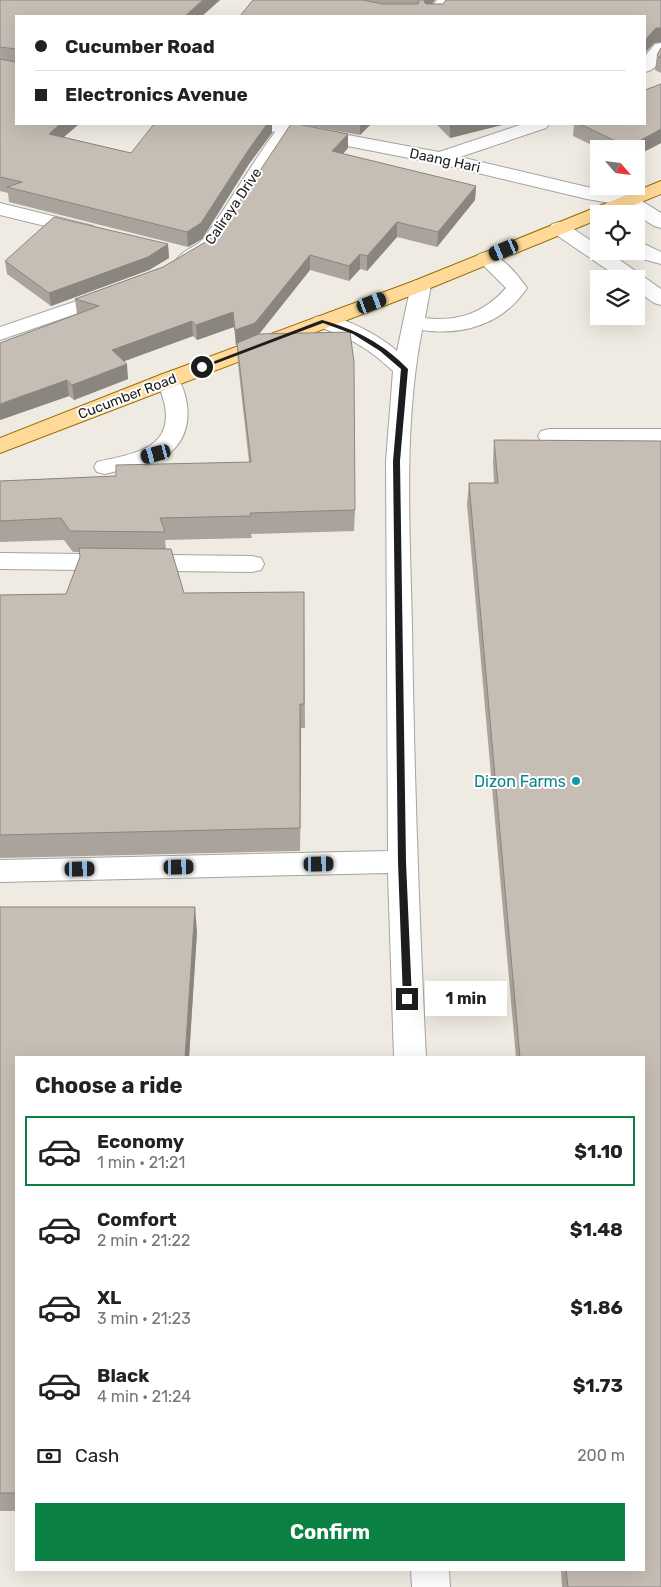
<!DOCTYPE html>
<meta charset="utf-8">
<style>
:root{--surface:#fff;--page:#f6f6f6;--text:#222;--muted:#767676;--line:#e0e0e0;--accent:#0b8043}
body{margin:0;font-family:Rubik,sans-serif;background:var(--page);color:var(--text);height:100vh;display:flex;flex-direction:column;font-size:19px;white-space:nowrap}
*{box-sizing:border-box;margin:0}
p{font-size:16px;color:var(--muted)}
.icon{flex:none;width:28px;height:28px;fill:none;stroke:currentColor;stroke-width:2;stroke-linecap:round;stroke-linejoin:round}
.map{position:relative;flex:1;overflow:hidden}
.drawer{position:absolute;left:15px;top:1056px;width:630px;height:515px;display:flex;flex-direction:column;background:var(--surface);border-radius:0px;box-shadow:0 5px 20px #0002}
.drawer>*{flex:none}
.banner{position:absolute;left:15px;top:15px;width:631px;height:110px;border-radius:0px;box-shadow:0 5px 20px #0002;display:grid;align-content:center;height:110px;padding:0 20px;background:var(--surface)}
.needle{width:32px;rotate:118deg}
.tools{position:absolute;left:590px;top:140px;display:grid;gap:10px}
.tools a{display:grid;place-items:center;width:55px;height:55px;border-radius:0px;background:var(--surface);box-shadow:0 5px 20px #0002;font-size:25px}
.end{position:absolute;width:22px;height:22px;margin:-11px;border:6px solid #1d1d1d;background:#fff;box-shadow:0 0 0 2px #fff}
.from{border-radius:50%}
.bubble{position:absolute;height:35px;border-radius:0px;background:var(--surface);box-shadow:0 5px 20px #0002;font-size:16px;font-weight:700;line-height:35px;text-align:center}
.car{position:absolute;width:15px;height:30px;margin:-15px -8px;border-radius:6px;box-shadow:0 0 4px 1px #0007;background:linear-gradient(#222 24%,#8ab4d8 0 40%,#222 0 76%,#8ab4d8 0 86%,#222 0)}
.banner b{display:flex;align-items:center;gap:18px;height:48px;font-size:19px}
.banner b+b{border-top:1px solid var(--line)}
.banner i{width:12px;height:12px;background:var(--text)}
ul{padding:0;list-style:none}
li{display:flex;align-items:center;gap:15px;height:70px;margin:0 10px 8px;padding:0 10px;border:2px solid transparent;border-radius:0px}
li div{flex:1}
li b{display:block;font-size:19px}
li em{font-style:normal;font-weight:700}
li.on{border-color:var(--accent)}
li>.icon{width:45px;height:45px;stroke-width:1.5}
h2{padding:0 20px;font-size:22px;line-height:60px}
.pay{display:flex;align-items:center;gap:12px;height:55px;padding:0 20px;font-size:19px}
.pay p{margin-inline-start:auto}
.action{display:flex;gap:10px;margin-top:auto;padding:10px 20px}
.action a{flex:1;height:58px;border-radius:0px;background:var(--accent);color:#fff;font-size:20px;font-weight:700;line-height:58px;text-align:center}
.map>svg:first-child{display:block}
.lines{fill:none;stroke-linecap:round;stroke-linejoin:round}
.minor-casing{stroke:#a4a4a4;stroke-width:2}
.major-casing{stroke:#966e00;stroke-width:2}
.minor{fill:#fff;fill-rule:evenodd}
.major{fill:#ffd997;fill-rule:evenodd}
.wall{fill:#aaa39c}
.shaded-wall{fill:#8b857f}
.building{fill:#c6beb5;stroke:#8b857f}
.route{fill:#1d1d1d}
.culture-dot{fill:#0f9aa8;stroke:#fff;stroke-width:2}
.labels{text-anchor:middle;stroke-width:4;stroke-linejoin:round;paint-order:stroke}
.far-street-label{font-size:14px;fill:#1d1d1d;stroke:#fff}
.culture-label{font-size:16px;fill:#0d838f;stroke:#fff;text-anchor:end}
</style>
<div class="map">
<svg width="661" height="1587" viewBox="0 0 661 1587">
<rect width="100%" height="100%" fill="#efebe2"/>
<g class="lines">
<defs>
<g id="minor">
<polygon points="437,0 454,0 442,16 425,16"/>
<path d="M661,43C661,56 660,69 645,72V56L655,44Z"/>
<path d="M253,124H289L439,152L523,124H549L546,128L460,157L587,187L634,196L661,213V228L654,226L621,205L587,199L440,164L291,135L269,166L217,248L194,263L187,265L180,263L177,259C184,249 197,247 204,238C229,204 250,166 275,132L256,128Z"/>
<polygon points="0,203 93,226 96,230 93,234 86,236 0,215"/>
<polygon points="559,222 566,224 599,246 599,251 607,251 661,289 661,305 654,303 636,290 636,279 621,279 552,232 549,228 552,224"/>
<polygon points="636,240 661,252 661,264 646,260 631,251 636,251"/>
<path d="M486,252C503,256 517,274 527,288C503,324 464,336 422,330C403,428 410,528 412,628C414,771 419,914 426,1058H394L388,873L0,882V860L388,851L386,461L393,371C366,346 349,338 315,325L312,321L315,317C337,311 380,336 397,351L411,285L414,281L421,279L428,281L431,285L425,318C458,322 484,313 506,288L476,258L479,254Z"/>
<polygon points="112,289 119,291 122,295 119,299 0,340 0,327"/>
<path d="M168,373L176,375C191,398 193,431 173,450C169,453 166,458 161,459C144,466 123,469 105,474L97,472L94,467L97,462C129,454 173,451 165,406C163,397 160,389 157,380L160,375Z"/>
<polygon points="549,429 661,429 661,443 549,443 541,441 538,436 541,431"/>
<polygon points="0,553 252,556 261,558 264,564 261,570 252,572 0,569"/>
<polygon points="411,1570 449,1570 450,1587 412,1587"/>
</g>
<polygon id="major" points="661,181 661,194 612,214 599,214 599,219 428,289 0,453 0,438 160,375 414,281"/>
</defs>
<use href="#minor" class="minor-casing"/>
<use href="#major" class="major-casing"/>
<use href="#minor" class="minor"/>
<use href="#major" class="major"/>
</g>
<g class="wall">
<polygon points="0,0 220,0 202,16 16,16 16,124 79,124 64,137 131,153 272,133 249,164 202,239 188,247 9,202 8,193 0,191"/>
<polygon points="253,0 435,0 432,4 661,0 661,42 654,43 645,53 645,16"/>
<polygon points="661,48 661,73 655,70 657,55"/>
<polygon points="661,84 661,143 636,156 636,149 600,149 573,136 574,124 645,124"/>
<polygon points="298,124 371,124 360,135"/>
<polygon points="436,124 506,124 450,138"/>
<polygon points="348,148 343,154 476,186 475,200 437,247 397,237 367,271 360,269 349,281 310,270 258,335 355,510 354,531 251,534 252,538 165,540 166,549 184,593 304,592 305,728 301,728 300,851 0,858 0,595 66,594 80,557 80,552 73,552 64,540 0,542 0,481 116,476 249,462 238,364 237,344 236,345 234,327 197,340 193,336 124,361 128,379 74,400 69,396 0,420 77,314 75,299 163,267 217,235"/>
<polygon points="168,244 169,258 149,270 51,306 7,274 5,261"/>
<polygon points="494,440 661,441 661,1587 562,1587 561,1570 644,1570 644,1058 516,1058 467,504 469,483 494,483 493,462"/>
<polygon points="0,907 197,931 189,1058 16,1058 16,1511 0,1511"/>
</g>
<g class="shaded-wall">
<polygon points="203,0 220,0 202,16 185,16"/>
<polygon points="425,0 435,0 423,16 424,2"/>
<polygon points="656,28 661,28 661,42 654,43 645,53 645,40"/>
<polygon points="60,124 79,124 51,148 49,134"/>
<polygon points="267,124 272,124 272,133 249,164 202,239 188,247 187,232"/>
<polygon points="360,124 371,124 360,135"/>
<polygon points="450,124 506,124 450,138"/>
<polygon points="661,129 661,143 636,156 636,149 628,149 628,147"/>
<polygon points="348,134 348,148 332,165 332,151"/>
<polygon points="476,186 475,200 437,247 438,232"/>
<polygon points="397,222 397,237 367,271 367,256"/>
<polygon points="168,244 169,258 149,270 51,306 49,293"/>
<polygon points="360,254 360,269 349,281 349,266"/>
<polygon points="310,255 310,270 256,338 236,345 235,330"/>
<polygon points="233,312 234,327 197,340 196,325"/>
<polygon points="192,321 193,336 114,365 112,350"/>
<polygon points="127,364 128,379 74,400 72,385"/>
<polygon points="67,380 69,396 0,420 0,404"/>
<polygon points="300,704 301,728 300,851"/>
<polygon points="195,907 197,931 189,1058 185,1058"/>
</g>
<g class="building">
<polygon points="0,0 203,0 185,16 16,16 16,124 60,124 49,134 131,153 154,124 267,124 249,149 201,223 187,232 7,187 22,182 0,177 0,59 15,62 16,49 0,47"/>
<polygon points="253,0 362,0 383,4 418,4 419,2 418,0 425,0 424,2 426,4 443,4 446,0 661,0 661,28 656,28 645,40 645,49 645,16 240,16"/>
<polygon points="661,48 661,58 657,55"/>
<polygon points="661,84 661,129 628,147 580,124 645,124 645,90"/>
<polygon points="291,124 297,124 348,134 332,151 476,186 438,232 397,222 367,256 360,254 349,266 310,255 255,323 235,330 233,312 196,325 192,321 112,350 127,364 72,385 67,380 0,404 0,343 99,306 75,299 163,267 217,235"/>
<polygon points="54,217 168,244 148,257 49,293 5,261"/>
<polygon points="350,332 354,362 355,510 250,513 251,516 160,518 165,532 70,531 61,518 0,521 0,481 116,476 116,465 251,462 237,343 259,334"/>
<polygon points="494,440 661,441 661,1587 568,1587 566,1570 644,1570 644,1058 520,1058 469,483 498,483"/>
<polygon points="79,548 171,549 184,593 304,592 304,704 300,704 300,828 0,835 0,595 66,594 80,557"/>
<polygon points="0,907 195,907 185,1058 16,1058 16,1493 0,1493"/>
</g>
<path class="route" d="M322,320C355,329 384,344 408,369L400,461L406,862L412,999L407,1002L403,999L398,862L393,461L401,369L380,351L353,334L323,323L204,368L199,367Z"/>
<circle class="culture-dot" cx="576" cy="781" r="5"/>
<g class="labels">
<g class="far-street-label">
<text transform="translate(445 160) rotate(12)" y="5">Daang Hari</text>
<text transform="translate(233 206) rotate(-56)" y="5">Caliraya Drive</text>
<text transform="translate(127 396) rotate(-21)" y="5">Cucumber Road</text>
</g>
<g class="culture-label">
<text x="566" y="787">Dizon Farms</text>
</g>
</g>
</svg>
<div class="tools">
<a><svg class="needle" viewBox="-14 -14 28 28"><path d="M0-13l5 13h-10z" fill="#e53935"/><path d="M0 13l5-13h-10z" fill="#767676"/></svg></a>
<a><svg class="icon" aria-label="locate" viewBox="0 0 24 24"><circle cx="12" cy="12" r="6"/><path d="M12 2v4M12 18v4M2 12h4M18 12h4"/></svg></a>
<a><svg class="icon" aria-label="layers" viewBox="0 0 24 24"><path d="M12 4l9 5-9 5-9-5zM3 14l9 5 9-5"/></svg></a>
</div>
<i class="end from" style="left:202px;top:367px"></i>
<i class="end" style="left:407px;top:999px"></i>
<div class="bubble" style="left:425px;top:981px;width:82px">1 min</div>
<i class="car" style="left:504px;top:250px;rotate:247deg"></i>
<i class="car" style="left:372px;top:303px;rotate:69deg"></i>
<i class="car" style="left:156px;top:454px;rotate:255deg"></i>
<i class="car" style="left:319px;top:864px;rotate:89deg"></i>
<i class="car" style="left:179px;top:867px;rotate:89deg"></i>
<i class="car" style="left:80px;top:869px;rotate:89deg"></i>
<div class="banner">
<b><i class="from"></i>Cucumber Road</b>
<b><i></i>Electronics Avenue</b>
</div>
<section class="drawer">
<h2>Choose a ride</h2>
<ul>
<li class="on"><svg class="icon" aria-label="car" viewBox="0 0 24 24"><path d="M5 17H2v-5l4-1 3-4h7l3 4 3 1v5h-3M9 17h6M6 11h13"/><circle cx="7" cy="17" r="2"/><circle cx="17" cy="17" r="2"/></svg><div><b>Economy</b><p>1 min · 21:21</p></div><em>$1.10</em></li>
<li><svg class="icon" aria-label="car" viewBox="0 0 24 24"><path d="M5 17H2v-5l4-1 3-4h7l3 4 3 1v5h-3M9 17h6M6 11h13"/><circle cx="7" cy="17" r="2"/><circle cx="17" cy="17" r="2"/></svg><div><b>Comfort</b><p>2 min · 21:22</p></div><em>$1.48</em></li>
<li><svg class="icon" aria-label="car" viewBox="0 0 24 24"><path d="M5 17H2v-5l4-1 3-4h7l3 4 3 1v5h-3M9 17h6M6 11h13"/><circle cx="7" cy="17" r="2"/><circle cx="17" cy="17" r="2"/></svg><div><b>XL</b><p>3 min · 21:23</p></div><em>$1.86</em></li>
<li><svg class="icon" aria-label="car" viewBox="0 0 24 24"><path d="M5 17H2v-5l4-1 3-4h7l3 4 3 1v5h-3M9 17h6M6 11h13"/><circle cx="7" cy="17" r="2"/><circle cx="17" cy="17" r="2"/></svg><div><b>Black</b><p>4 min · 21:24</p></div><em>$1.73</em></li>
</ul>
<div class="pay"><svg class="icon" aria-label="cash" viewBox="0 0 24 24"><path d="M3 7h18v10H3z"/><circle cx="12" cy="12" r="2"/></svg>Cash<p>200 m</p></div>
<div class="action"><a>Confirm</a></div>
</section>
</div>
